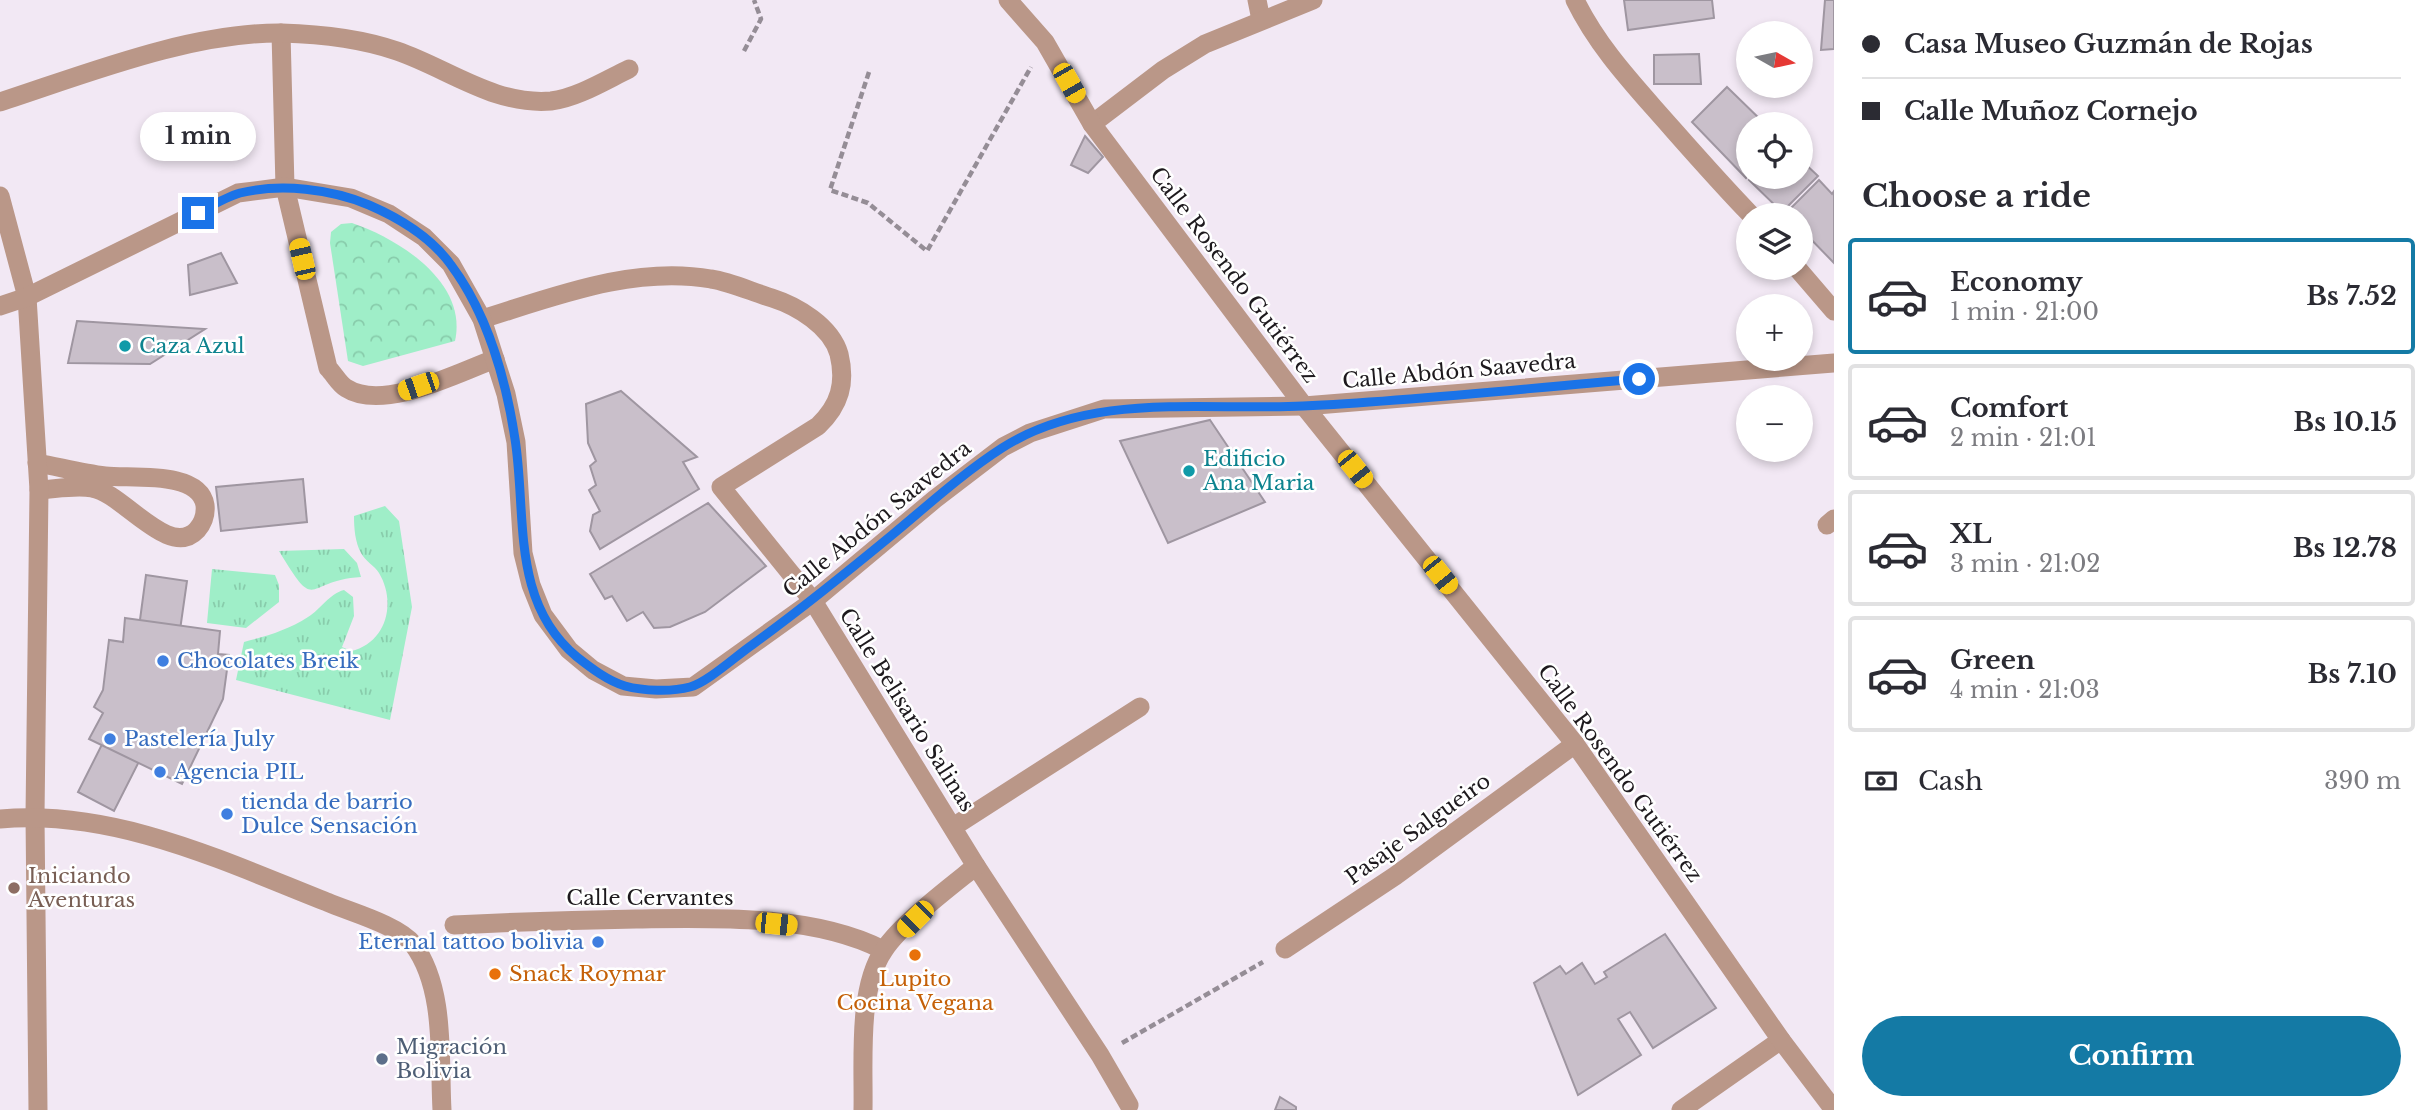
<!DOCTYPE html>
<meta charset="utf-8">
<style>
:root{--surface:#fff;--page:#f7f7f7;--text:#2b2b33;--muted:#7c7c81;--line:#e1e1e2;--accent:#147aa5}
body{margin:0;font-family:"Libre Baskerville",serif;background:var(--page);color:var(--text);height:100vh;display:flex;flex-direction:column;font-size:26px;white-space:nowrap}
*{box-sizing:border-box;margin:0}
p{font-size:23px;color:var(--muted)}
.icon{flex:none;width:38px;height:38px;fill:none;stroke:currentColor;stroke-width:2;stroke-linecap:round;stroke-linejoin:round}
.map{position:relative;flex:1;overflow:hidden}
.side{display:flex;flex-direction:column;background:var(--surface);width:595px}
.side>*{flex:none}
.hud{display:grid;align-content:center;height:154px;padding:0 28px;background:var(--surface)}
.needle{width:46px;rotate:99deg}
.fabs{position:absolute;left:1736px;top:21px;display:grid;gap:14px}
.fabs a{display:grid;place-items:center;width:77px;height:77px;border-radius:50%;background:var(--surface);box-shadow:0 4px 10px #0003;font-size:35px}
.end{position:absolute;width:32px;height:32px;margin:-16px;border:9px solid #1a73e8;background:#fff;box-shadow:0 0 0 4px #fff}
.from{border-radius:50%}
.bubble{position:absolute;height:49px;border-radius:24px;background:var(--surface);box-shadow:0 4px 10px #0003;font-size:23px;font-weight:800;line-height:49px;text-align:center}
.car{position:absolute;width:21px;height:42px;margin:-21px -10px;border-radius:9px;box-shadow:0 0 5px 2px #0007;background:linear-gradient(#f5c518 24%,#345 0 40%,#f5c518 0 76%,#345 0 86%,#f5c518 0)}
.hud b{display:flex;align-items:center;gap:24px;height:66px;font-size:26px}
.hud b+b{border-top:2px solid var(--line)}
.hud i{width:18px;height:18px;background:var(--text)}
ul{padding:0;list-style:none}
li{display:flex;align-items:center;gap:21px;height:116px;margin:0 14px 10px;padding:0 14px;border:4px solid var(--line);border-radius:7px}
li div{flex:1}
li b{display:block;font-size:26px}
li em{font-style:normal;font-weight:800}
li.current{border-color:var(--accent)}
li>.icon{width:63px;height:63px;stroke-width:1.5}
h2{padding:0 28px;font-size:32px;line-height:84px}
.pay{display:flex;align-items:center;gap:18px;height:77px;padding:0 28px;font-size:26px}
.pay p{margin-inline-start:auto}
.button{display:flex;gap:14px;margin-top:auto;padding:14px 28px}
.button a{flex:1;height:80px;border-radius:42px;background:var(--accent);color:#fff;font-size:28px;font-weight:800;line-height:80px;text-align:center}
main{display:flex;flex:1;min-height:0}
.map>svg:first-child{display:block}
.grass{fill:url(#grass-tufts)}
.forest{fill:url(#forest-crowns)}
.building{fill:#c9bfca;stroke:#9f96a1;stroke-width:2}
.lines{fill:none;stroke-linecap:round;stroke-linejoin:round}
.path{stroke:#958d96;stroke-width:4.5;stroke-dasharray:7 3.5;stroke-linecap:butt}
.service{stroke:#ba9788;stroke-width:19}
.pedestrian{stroke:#ba9788;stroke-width:19}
.minor{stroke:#ba9788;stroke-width:19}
.tertiary{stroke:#ba9788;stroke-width:19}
.route{stroke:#1a73e8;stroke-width:9}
.culture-dot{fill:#0f9aa8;stroke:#fff;stroke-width:2.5}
.shop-dot{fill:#3f7fe0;stroke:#fff;stroke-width:2.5}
.education-dot{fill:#8d6e63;stroke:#fff;stroke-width:2.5}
.food-dot{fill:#e8710a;stroke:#fff;stroke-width:2.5}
.service-dot{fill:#5c6f8a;stroke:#fff;stroke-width:2.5}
.labels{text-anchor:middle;stroke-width:5;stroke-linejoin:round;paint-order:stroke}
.street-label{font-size:21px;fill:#1d191d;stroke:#fff}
.culture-label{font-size:21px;fill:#0d838f;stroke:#fff;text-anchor:start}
.shop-label{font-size:21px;fill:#366cbe;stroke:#fff;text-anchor:start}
.education-label{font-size:21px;fill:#785e54;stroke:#fff;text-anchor:start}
.food-label{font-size:21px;fill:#c56008;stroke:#fff;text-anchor:start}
.service-label{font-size:21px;fill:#4e5e75;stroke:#fff;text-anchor:start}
</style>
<main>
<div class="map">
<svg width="1834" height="1110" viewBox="0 0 1834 1110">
<defs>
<pattern id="grass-tufts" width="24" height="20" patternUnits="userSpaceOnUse" patternTransform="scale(1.75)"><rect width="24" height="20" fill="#9feec8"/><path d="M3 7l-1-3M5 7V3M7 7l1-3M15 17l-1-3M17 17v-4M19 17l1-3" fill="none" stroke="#88ccab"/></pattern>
<pattern id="forest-crowns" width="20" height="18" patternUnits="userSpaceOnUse" patternTransform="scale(1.75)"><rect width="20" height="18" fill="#9feec8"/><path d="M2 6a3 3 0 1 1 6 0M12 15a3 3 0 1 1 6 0" fill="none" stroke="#88ccab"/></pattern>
</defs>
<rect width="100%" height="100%" fill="#f2e8f4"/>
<g class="grass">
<path d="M385,506L399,521L412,607L390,720L236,680L244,642C267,636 288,630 308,617C321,609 329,594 344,590L353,597L354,616L342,647L351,651C386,643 397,603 379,573C375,566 365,561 361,553C355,542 354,528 354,516Z"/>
<path d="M344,549L357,563L361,577C304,580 318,616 279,551Z"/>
<polygon points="212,569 275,575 279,585 279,602 246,628 207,623"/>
</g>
<path class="forest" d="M352,223C399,239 468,282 455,341L363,366L348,361L330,243L331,232L341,224Z"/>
<g class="building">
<polygon points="1624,0 1712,0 1714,18 1628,30"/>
<polygon points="1825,0 1834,0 1834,49 1821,50"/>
<polygon points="1699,54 1701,84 1654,84 1654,55"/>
<polygon points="1727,87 1765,124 1748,124 1748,176 1746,178 1692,122"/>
<polygon points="1085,136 1103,157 1088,173 1071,165"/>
<polygon points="1801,160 1818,176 1782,212 1749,180 1752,177 1801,177"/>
<polygon points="1819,180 1832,194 1834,191 1834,263 1801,229 1801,215 1786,213"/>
<polygon points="221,253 237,283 190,295 188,265"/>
<polygon points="77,321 205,329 150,364 68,363"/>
<polygon points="621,391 697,457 683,462 699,489 600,549 590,531 593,515 600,511 589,490 596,485 590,466 596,461 588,443 586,404"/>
<polygon points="1210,420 1265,502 1168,543 1120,441"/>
<polygon points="303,479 307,522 221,531 216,487"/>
<polygon points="708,503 766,566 705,612 670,627 654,628 643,612 627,621 612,596 605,599 590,574"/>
<polygon points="146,575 187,581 170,700 114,811 78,792 131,687"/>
<polygon points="125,618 220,631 218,654 229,655 223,699 182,784 89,739 103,713 94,707 103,690 109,640 123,642"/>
<polygon points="1665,934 1716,1008 1653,1048 1630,1012 1618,1019 1641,1055 1578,1095 1534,983 1560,966 1566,974 1582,963 1595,984 1607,977 1604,972"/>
<polygon points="1280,1097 1296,1107 1296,1110 1275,1110"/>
</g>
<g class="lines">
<g class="path">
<polyline points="744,51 761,19 754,0"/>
<polyline points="869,72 830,190 868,203 927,251 1031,67"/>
<polyline points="1122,1043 1263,962"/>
</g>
<g class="service">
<polyline points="1257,0 1261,20"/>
<path d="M37,463C59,467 82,473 105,476C131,479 199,470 205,505C206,514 203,523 197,530C169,560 122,492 92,488C76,485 56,489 39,490"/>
<polyline points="1827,525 1834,519"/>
<polyline points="953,827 1140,707"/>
<polyline points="1285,949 1395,876 1575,744"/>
</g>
<path class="pedestrian" d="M482,319C553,297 634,265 711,279C731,282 752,292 772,298C797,306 831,326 839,354C846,383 840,405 818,426L721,487L813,601"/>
<g class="minor">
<path d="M1575,0C1595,41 1624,74 1654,108C1686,144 1717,180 1751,215"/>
<path d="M281,33L285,187L328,368C334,374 339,384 346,388C383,412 457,373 495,359"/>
<path d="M0,102C86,74 191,32 282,33C318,34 362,39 397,51C447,68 495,106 551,101C577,98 606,80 629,69"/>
<polyline points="1092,124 1163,70 1205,44 1313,0"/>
<polyline points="0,196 27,297 39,490 35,816 38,1110"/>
<polyline points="1797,268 1834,311"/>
<polyline points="0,306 27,297 238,193 285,187 351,198 389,214 424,237 451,264 482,319 506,394 516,442 523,553 531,585 543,615 569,650 593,670 623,686 656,689 693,687 813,601 935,499 1003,447 1030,433 1104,409 1304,406 1834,363"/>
<polyline points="813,601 976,866 1100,1055 1129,1105"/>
<path d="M0,819C115,809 223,861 327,902C350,912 398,925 413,944C446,988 439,1058 442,1110"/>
<path d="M454,925C515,922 576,920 636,919C714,918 813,914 883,950"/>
<path d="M863,1110C864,1064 857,989 884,950C902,923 950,887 976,866"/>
<polyline points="1681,1110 1781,1040"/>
</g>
<polyline class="tertiary" points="1008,0 1045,42 1092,124 1304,406 1575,744 1781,1040 1834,1110"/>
</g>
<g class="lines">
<path class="route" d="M198,213C211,206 226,197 240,193C281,183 331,189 369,205C399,218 431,237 451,265C487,313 506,380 515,439C527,514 510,602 577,657C591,668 608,681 625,686C643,691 672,692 690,687C708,682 736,656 752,645C800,610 846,573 892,535C927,506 963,473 1002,448C1091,391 1203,411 1303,406C1415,401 1527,388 1639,379"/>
</g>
<g class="culture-dot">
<circle cx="125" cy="346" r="7"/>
<circle cx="1189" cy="471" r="7"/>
</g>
<g class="shop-dot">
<circle cx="163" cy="661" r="7"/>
<circle cx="110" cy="739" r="7"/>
<circle cx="160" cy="772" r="7"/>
<circle cx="227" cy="814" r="7"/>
<circle cx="598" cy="942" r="7"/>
</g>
<circle class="education-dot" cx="14" cy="888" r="7"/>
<g class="food-dot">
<circle cx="915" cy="955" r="7"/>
<circle cx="495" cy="974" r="7"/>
</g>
<circle class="service-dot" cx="382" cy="1059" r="7"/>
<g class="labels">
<g class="street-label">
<text transform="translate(1234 275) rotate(53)" y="7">Calle Rosendo Gutiérrez</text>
<text transform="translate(1459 371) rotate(-5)" y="7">Calle Abdón Saavedra</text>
<text transform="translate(877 519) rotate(-39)" y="7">Calle Abdón Saavedra</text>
<text transform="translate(907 710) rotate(58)" y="7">Calle Belisario Salinas</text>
<text transform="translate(1620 773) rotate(54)" y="7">Calle Rosendo Gutiérrez</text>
<text transform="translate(1418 829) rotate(-36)" y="7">Pasaje Salgueiro</text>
<text x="650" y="905">Calle Cervantes</text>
</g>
<g class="culture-label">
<text x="139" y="353">Caza Azul</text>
<text x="1203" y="466">Edificio<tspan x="1203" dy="24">Ana Maria</tspan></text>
</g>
<g class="shop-label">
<text x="177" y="668">Chocolates Breik</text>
<text x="124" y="746">Pastelería July</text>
<text x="174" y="779">Agencia PIL</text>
<text x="241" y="809">tienda de barrio<tspan x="241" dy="24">Dulce Sensación</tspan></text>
<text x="584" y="949" text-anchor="end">Eternal tattoo bolivia</text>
</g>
<g class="education-label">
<text x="28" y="883">Iniciando<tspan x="28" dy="24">Aventuras</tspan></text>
</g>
<g class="food-label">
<text x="509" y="981">Snack Roymar</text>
<text x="915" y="986" text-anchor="middle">Lupito<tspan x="915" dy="24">Cocina Vegana</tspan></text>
</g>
<g class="service-label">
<text x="396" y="1054">Migración<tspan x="396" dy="24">Bolivia</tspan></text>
</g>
</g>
</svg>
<div class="fabs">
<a><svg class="needle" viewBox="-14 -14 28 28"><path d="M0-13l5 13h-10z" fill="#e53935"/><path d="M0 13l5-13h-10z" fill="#7c7c81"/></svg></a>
<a><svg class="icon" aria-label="locate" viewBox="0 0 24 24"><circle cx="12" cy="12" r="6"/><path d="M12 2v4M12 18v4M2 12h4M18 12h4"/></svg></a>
<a><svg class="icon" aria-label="layers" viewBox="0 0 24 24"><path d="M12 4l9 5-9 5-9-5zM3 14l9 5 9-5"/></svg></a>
<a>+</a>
<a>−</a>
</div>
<i class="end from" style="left:1639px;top:379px"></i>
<i class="end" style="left:198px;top:213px"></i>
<div class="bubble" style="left:140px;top:112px;width:116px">1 min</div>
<i class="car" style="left:1069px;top:83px;rotate:150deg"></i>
<i class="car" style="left:302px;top:259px;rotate:347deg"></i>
<i class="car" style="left:418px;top:386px;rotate:251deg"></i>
<i class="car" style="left:1355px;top:469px;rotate:141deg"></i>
<i class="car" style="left:1440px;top:575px;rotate:141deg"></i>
<i class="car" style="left:915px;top:919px;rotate:225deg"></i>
<i class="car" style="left:776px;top:924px;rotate:96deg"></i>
</div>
<section class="side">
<div class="hud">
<b><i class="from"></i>Casa Museo Guzmán de Rojas</b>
<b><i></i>Calle Muñoz Cornejo</b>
</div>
<h2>Choose a ride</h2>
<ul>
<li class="current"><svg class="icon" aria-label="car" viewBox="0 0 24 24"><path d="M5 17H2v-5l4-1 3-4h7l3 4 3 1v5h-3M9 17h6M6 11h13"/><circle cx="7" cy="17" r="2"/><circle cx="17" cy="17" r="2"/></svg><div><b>Economy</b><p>1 min · 21:00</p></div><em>Bs 7.52</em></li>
<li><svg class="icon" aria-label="car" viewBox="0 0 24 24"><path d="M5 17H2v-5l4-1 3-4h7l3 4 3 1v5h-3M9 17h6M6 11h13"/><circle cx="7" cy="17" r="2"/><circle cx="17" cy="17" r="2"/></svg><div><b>Comfort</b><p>2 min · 21:01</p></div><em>Bs 10.15</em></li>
<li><svg class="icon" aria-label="car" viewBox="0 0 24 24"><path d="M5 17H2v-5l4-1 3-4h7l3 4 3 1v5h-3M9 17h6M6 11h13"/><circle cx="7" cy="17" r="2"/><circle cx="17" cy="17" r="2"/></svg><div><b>XL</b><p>3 min · 21:02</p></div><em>Bs 12.78</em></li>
<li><svg class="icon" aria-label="car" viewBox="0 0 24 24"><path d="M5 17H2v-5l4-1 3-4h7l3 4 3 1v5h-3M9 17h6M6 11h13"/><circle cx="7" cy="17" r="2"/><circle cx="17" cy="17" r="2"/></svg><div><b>Green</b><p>4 min · 21:03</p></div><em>Bs 7.10</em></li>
</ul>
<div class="pay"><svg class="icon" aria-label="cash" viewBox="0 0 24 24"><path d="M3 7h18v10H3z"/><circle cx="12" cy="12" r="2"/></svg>Cash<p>390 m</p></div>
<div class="button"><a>Confirm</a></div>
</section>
</main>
